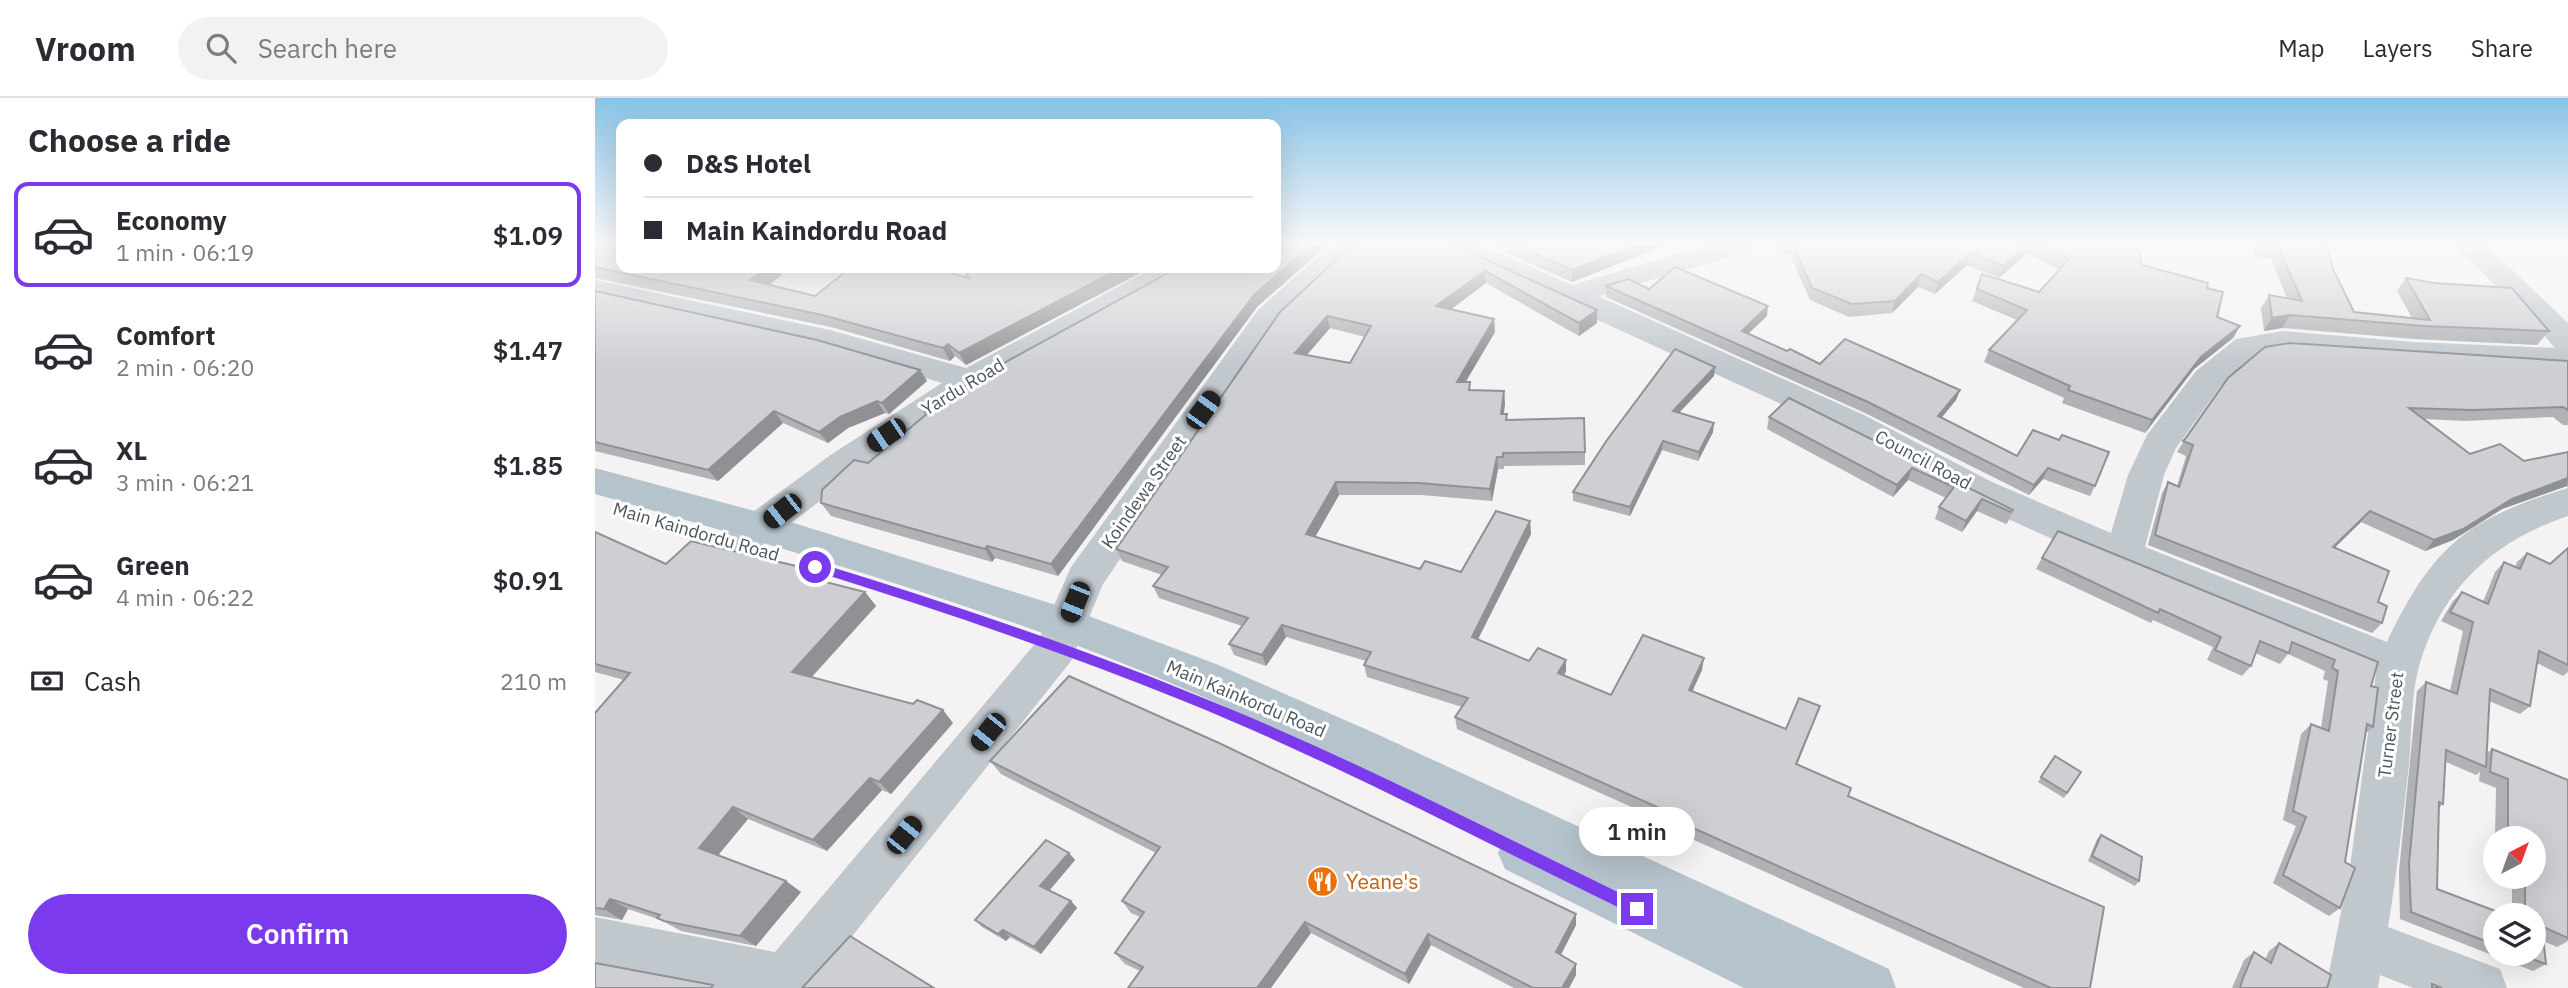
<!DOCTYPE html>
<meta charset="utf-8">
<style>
:root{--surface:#fff;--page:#f2f2f3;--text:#2b2b33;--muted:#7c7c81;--line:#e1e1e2;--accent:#7c3aed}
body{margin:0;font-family:"IBM Plex Sans",sans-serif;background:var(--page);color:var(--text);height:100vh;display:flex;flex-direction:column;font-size:26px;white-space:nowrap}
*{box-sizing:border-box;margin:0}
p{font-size:23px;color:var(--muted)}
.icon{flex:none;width:38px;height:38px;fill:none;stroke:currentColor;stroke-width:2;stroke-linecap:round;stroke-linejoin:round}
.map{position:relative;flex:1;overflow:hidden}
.side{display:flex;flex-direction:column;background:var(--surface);width:595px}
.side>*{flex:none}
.banner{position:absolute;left:21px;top:21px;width:665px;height:154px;border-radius:14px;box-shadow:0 7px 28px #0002;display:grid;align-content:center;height:154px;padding:0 28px;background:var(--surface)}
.needle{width:46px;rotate:41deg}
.tools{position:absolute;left:1888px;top:728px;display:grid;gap:14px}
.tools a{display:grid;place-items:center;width:63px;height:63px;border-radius:50%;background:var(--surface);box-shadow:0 7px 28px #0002;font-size:35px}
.end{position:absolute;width:32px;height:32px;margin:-16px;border:9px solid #7c3aed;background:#fff;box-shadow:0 0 0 4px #fff}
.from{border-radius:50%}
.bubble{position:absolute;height:49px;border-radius:24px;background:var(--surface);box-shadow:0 7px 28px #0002;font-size:23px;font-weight:600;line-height:49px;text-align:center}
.car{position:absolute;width:21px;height:42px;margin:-21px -10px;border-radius:9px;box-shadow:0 0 5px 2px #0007;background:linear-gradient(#222 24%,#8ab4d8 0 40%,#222 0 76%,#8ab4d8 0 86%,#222 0)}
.banner b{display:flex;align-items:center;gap:24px;height:66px;font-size:26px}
.banner b+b{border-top:2px solid var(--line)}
.banner i{width:18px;height:18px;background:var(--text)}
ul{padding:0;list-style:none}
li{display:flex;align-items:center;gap:21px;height:105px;margin:0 14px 10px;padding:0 14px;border:4px solid transparent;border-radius:14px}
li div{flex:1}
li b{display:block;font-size:26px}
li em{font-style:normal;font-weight:600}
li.on{border-color:var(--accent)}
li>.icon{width:63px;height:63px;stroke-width:1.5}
h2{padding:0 28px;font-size:32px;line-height:84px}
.pay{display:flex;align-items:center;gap:18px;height:77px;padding:0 28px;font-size:26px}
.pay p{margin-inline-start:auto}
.button{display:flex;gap:14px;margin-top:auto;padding:14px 28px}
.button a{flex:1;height:80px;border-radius:42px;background:var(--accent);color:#fff;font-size:28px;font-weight:600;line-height:80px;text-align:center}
header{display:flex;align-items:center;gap:42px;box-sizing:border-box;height:98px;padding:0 35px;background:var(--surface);border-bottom:2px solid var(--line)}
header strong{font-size:33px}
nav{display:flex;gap:38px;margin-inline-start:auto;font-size:24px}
.search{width:490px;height:63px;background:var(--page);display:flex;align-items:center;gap:18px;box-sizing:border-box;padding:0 24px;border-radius:38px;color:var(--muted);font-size:26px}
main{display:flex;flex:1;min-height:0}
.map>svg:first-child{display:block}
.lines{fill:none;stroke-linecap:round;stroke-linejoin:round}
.minor{fill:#c0c7cd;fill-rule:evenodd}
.major{fill:#b5c3cd;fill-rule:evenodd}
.wall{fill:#b0b2b5;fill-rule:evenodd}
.shaded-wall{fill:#909194}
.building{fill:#cdcfd3;stroke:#909194;stroke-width:2;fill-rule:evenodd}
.route{fill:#7c3aed}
.labels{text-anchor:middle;stroke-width:6;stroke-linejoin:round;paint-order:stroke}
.street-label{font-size:18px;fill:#4c565d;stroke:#fff}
.near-food-label{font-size:21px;fill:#c56008;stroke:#fff;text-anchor:start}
</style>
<header>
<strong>Vroom</strong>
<div class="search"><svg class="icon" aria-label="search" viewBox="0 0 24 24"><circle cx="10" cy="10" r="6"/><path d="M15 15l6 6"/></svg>Search here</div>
<nav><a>Map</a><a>Layers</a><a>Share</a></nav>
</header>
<main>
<section class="side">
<h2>Choose a ride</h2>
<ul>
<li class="on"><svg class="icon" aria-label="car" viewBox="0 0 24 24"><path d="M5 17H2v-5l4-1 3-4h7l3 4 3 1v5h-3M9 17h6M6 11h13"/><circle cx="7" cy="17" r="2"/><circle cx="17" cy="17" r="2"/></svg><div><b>Economy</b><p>1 min · 06:19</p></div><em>$1.09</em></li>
<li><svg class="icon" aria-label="car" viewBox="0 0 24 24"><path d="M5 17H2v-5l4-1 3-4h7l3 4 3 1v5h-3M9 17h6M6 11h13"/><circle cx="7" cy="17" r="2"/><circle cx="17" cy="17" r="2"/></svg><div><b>Comfort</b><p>2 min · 06:20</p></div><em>$1.47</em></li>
<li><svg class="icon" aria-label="car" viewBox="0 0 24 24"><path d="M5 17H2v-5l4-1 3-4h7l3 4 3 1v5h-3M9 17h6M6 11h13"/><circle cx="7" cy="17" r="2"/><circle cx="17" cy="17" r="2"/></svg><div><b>XL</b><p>3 min · 06:21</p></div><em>$1.85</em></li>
<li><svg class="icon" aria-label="car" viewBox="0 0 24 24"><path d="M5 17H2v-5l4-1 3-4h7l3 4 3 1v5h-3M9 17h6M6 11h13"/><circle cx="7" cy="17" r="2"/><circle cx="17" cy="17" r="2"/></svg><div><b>Green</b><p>4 min · 06:22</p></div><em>$0.91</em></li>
</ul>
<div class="pay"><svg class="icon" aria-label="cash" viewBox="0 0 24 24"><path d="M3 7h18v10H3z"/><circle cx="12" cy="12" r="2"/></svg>Cash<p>210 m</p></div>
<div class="button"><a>Confirm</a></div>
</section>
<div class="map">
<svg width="1973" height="890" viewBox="0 0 1973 890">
<rect width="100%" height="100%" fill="#f4f2f2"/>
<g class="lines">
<g class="minor">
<polygon points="739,145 771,145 686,225 508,486 476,563 216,890 102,890 0,869 0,819 180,854 444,541 476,469 664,211"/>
<path d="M843,145H882L977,187L1119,145H1166L1161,151L1003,198L1269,317L1397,384L1516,435L1533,377L1552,337L1601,273L1641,241L1687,233L1819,244L1960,250L1938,224L1857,145H1889L1973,225V272L1819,264L1687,253L1662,257L1625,289L1581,350L1569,377L1550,449L1792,544C1838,448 1871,421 1973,390V418C1899,443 1848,489 1825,565C1816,593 1817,635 1814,666C1808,720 1802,775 1793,829L1905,871L1912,890H1818L1785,877L1783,890H1731L1755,769L1781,575L1515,467L1371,402L1245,333L848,151Z"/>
<polygon points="559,170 596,170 592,176 387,290 263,374 157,455 143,460 129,455 124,445 129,435 237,356 347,285 230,251 0,200 0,182 235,232 371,270"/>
</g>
<path class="major" d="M0,370L167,415L483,514L621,566L775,633L1294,871L1301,890H1149L910,771L903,755L909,741C765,671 621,599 470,543C316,487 158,441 0,396Z"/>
</g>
<g class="wall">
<polygon points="0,145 187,177 174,187 220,198 374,180 554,170 371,267 360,258 355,263 236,229 0,180"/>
<path d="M759,145H854L1002,225L984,238L891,185L855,212L899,221L900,234L870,284L876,292L910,305L909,316H912V322L990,354V367L909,368V371H903L897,403L826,397H744L720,439L825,471L866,474L935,423L936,436L883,541L934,563L971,573L969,578L1016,597L1107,572L1097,593L1191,631L1225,608L1202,666L1253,698L1495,890H1429L1059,724V719L862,631L860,619L867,609L772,579L769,567L771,563L691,539L671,568L639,557L634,546L647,528L564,500L558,488L567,477L527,463L521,451ZM735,230L770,239L755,265L712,257Z"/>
<polygon points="889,145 1075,145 977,184"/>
<polygon points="1168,145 1542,145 1547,167 1612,190 1622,219 1645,228 1638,240 1599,271 1550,335 1467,305 1469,300 1389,264 1394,252 1422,222 1377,203 1387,176 1444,194 1465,172 1431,156 1404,180 1372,167 1340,196 1323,189 1297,215 1254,219 1215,202 1195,157"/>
<polygon points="1659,145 1731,145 1738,171 1759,214 1817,220 1802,193 1811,180 1954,233 1942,247 1819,241 1687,230 1669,233 1666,210 1674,197 1692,200 1676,161 1660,158"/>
<polygon points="1011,188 1054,191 1172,218 1153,236 1225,266 1365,292 1361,302 1346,320 1422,358 1500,388 1495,398 1448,381 1434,397 1270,315 1011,199"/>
<polygon points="0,193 325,272 332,283 294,316 290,315 253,330 233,345 188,325 123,383 0,353"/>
<polygon points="662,209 463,478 400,460 397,464 236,418 226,405 331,317 330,314"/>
<polygon points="1973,263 1973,327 1968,327 1958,319 1869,323 1830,321 1875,356 1929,363 1973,354 1973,390 1972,388 1907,411 1858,442 1830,453 1766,424 1739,450 1783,504 1787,525 1777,535 1553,447 1567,395 1573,384 1582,388 1591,358 1582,354 1590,341"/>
<polygon points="1119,278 1084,315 1118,334 1103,363 1067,352 1035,418 978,403 978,394"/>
<polygon points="1194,300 1418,412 1413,424 1411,426 1382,413 1367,434 1340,421 1344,409 1351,400 1313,382 1298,399 1172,331 1174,319"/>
<polygon points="0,434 71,466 214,471 224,483 270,494 281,508 217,579 358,625 296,696 287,692 232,753 153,721 123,757 206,794 161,848 86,833 66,822 33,811 27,822 0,817 0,615 29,582 0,574"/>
<path d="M1973,450V574L1968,578L1942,565L1935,608L1925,616L1894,603L1892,655L1897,651L1973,682V843L1962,849L1948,843L1951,866L1938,873L1805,821L1804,773L1822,593L1831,584L1855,593L1868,533L1846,523L1858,503L1867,494L1888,504L1900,474L1909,464L1920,469L1922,464L1932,455L1955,466ZM1851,664L1881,677L1885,674L1884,683L1901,690L1900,740H1939V779H1917V817H1939V856H1900V817L1842,791L1844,710L1848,706Z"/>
<polygon points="1447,460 1783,564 1776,588 1778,629 1770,636 1750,764 1745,810 1734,818 1678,785 1701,728 1688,722 1706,636 1716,626 1726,630 1733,583 1728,581 1730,573 1693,556 1685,566 1660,555 1656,568 1647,578 1612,562 1618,549 1558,522 1556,525 1441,471"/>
<polygon points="1460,658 1486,674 1469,700 1443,684"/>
<polygon points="395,663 981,816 981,827 966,857 981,877 974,890 919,890 836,847 814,886 716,835 545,873 530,866 520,855 545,819 536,815 527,803 561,755 406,676"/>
<polygon points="1506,737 1544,783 1540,788 1493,763 1502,741"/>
<polygon points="474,755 480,762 455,792 476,803 482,810 446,856 415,839 411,843 387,829 380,822"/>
<polygon points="1684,845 1732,890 1637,890 1649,862 1659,854 1670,862 1674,853"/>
</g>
<g class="shaded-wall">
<polygon points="718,145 735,145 662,209 463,478 456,466 659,197"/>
<polygon points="1045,145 1075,145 977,184 977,172"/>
<polygon points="1434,145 1435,145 1431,156 1404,180 1408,168"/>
<polygon points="1376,154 1372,167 1340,196 1343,184"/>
<polygon points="172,170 182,170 187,177 163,195 155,182"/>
<polygon points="526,170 554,170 371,267 364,255"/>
<polygon points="890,173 891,185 843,221 841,208"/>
<polygon points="1326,176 1323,189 1297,215 1300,203"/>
<polygon points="1173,208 1172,218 1145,243 1147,233"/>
<polygon points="1002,212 1002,225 984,238 984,225"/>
<polygon points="1695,217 1687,230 1669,233 1677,220"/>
<polygon points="732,218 735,230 703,267 700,255"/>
<polygon points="899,221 900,234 863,297 862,284"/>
<polygon points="1645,228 1638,240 1599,271 1550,335 1557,322 1606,259"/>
<polygon points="353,246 360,258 355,263 348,250"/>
<polygon points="1120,269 1119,278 1077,322 1078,313"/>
<polygon points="325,272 332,283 294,316 287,305"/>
<polygon points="1365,292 1361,302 1339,329 1343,318"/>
<polygon points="909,293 910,305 907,329 906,316"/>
<polygon points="282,303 290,315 253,330 233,345 224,334 245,319"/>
<polygon points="179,313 188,325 123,383 113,372"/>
<polygon points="1119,325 1118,334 1103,363 1104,354"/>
<polygon points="1068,343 1067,352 1035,418 1035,409"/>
<polygon points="902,359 903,371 897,403 895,391"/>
<polygon points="1317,370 1313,382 1298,399 1302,387"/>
<polygon points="1453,370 1448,381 1434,397 1439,387"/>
<polygon points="1973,380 1972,388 1907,411 1858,442 1830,453 1839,442 1917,401"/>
<polygon points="741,384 744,397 715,448 711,436"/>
<polygon points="1387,401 1382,413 1367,434 1371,423"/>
<polygon points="1775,413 1766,424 1729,460 1738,449"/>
<polygon points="935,423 936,436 878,551 877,539"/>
<polygon points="392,448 400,460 397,464 390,451"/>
<polygon points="214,471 225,484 207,478"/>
<polygon points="270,494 281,508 210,586 197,574"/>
<polygon points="687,527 691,539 671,568 667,557"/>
<polygon points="1109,560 1107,572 1093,603 1094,592"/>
<polygon points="971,562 971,573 964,587 963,575"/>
<polygon points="1225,608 1221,619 1198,677 1201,666"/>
<polygon points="348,612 358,625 296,696 284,684"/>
<polygon points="275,680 287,692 232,753 218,742"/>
<polygon points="138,709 153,721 120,761 104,750"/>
<polygon points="474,755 480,762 452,795 445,788"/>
<polygon points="191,783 206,794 161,848 145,838"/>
<polygon points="15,801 33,811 27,822 9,811"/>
<polygon points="476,803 482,810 446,856 439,849"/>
<polygon points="981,816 981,827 962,864 961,854"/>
<polygon points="710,824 716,835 676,890 662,890"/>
<polygon points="408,832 415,839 411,843 403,836"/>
<polygon points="833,836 836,847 814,886 810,876"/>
<polygon points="981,866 981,877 974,890 967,890"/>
</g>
<g class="building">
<polygon points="0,145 26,145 26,170 172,170 155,182 220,198 255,170 338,170 374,180 369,170 526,170 364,255 353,246 348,250 227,217 0,169"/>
<polygon points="681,145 718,145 659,197 456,466 392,448 390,451 226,405 227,392 259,362 273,365 333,315 330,314 387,277 582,170 681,170"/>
<path d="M759,145H854L1002,212L984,225L890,173L841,208L899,221L862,284H875L874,292L909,293L906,316H912L911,322L989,320L990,354L908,355V359H902L895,391L824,385L741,384L711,436L825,471L830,463L866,474L901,413L935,423L877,539L934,563L943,550L971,562L963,575L1016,597L1048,537L1109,560L1094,592L1191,631L1204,600L1225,608L1201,666L1256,690L1253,698L1509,809L1495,890H1456L1060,713L1062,709L860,619L873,600L769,567L776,554L687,527L667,557L634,546L653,520L558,488L573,469L521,451L685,214ZM732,218L776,228L755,265L700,255Z"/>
<polygon points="916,145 1045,145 977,172"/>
<polygon points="1197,145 1434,145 1408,168 1376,154 1343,184 1326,176 1300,203 1257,206 1217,190"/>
<polygon points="1439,145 1542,145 1547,167 1613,185 1612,190 1628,194 1622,219 1645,228 1606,259 1557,322 1473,292 1475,288 1394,252 1432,212 1382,191 1387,176 1444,194 1474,161"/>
<polygon points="1669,145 1731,145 1738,171 1759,214 1835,222 1811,180 1839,185 1917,190 1954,233 1829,228 1695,217 1677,220 1674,197 1707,203 1683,148"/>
<polygon points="1080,169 1173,208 1147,233 1192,253 1195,251 1225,266 1250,241 1365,292 1343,318 1422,358 1438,332 1464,342 1467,337 1514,354 1500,388 1453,370 1439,387 1273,304 1011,188 1033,181 1054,191"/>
<polygon points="0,193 222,242 325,272 287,305 282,303 245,319 224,334 179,313 113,372 0,344"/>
<polygon points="1694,245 1973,263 1973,312 1968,309 1878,312 1814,310 1875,356 1905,346 1929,363 1973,354 1973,380 1917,401 1868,431 1839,442 1775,413 1738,449 1794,473 1783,504 1792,508 1787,525 1560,437 1573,384 1584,389 1598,347 1588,343 1590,341 1633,280 1670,249"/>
<polygon points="1080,251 1120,269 1078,313 1119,325 1104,354 1068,343 1035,409 978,394 1012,342"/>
<polygon points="1194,300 1418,412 1416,414 1387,401 1371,423 1344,409 1359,389 1317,370 1302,387 1174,319"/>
<polygon points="1463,433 1783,564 1776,588 1783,590 1778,629 1772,626 1750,764 1760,770 1745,810 1688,777 1711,719 1698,713 1716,626 1734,633 1743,573 1737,570 1740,562 1697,544 1694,555 1665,543 1656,568 1620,552 1626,539 1565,511 1563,515 1447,460"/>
<polygon points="0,434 71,466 96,443 214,471 207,478 270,494 197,574 318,606 322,602 348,612 284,684 275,680 218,742 138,709 104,750 191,783 145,838 69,823 62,820 65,817 15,801 9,811 0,810 0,615 35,575 0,566"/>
<polygon points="1973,450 1973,567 1944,553 1935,608 1895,591 1891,669 1851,652 1848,706 1844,704 1842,791 1911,817 1900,817 1900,847 1816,814 1814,766 1831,584 1862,596 1878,524 1855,514 1867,494 1893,506 1909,464 1925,471 1932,455 1955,466"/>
<polygon points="474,578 624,645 981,816 961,854 981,866 967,890 938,890 833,836 810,876 710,824 662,890 533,890 548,869 520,855 549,814 527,803 565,749 395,663"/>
<polygon points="1897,651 1973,682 1973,840 1939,825 1939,817 1930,817 1930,779 1939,779 1939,740 1930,740 1930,738 1913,731 1913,681 1895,674"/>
<polygon points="1460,658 1486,674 1472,695 1446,679"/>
<polygon points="1506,737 1547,759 1544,783 1497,758"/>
<polygon points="451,742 474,755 445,788 476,803 439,849 408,832 403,836 380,822"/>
<polygon points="1939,828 1947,831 1951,866 1923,856 1939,856"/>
<polygon points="255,838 339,890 207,890"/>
<polygon points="1684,845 1736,877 1732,890 1645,890 1648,880 1659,854 1676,865"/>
<polygon points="0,865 118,887 116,890 0,890"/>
<polygon points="1837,886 1847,890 1837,890"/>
</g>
<linearGradient id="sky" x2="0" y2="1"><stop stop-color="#88c3e6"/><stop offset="0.54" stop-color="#faf9f9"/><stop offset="1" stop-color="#faf9f9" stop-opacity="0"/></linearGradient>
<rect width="1973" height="270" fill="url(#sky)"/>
<path class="route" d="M220,464C347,503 473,545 596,595C750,656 898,734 1047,806L1049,811L1042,818L1037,816C888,744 740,664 586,602C465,553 341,511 216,472L215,469Z"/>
<defs>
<symbol id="restaurant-disc" viewBox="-11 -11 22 22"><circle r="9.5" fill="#e8710a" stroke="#fff"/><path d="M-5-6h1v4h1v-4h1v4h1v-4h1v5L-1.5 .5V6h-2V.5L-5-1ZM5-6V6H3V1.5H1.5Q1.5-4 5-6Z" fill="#fff"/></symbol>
</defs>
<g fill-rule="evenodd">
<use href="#restaurant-disc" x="710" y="766" width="35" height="35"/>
</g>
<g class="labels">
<g class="street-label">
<text transform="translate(368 289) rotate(-31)" y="6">Yardu Road</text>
<text transform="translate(1328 362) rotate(28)" y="6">Council Road</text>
<text transform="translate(549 394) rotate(-55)" y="6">Koindewa Street</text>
<text transform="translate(101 434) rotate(16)" y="6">Main Kaindordu Road</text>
<text transform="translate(651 601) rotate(23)" y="6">Main Kainkordu Road</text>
<text transform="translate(1796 627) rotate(-83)" y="6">Turner Street</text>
</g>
<g class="near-food-label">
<text x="751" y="791">Yeane's</text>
</g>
</g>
</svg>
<div class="tools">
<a><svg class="needle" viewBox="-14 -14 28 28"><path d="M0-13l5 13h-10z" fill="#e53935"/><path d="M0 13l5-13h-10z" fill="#7c7c81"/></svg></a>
<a><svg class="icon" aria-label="layers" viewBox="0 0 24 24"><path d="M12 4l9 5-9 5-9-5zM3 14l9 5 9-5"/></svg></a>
</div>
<i class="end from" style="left:220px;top:469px"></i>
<i class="end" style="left:1042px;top:811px"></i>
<div class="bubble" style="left:984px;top:709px;width:116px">1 min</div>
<i class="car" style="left:608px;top:312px;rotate:36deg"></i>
<i class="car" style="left:291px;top:337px;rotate:236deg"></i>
<i class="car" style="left:187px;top:413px;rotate:232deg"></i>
<i class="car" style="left:480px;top:504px;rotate:202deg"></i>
<i class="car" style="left:393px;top:634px;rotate:219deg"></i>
<i class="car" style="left:309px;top:737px;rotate:39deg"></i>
<div class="banner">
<b><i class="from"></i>D&amp;S Hotel</b>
<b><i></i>Main Kaindordu Road</b>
</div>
</div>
</main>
